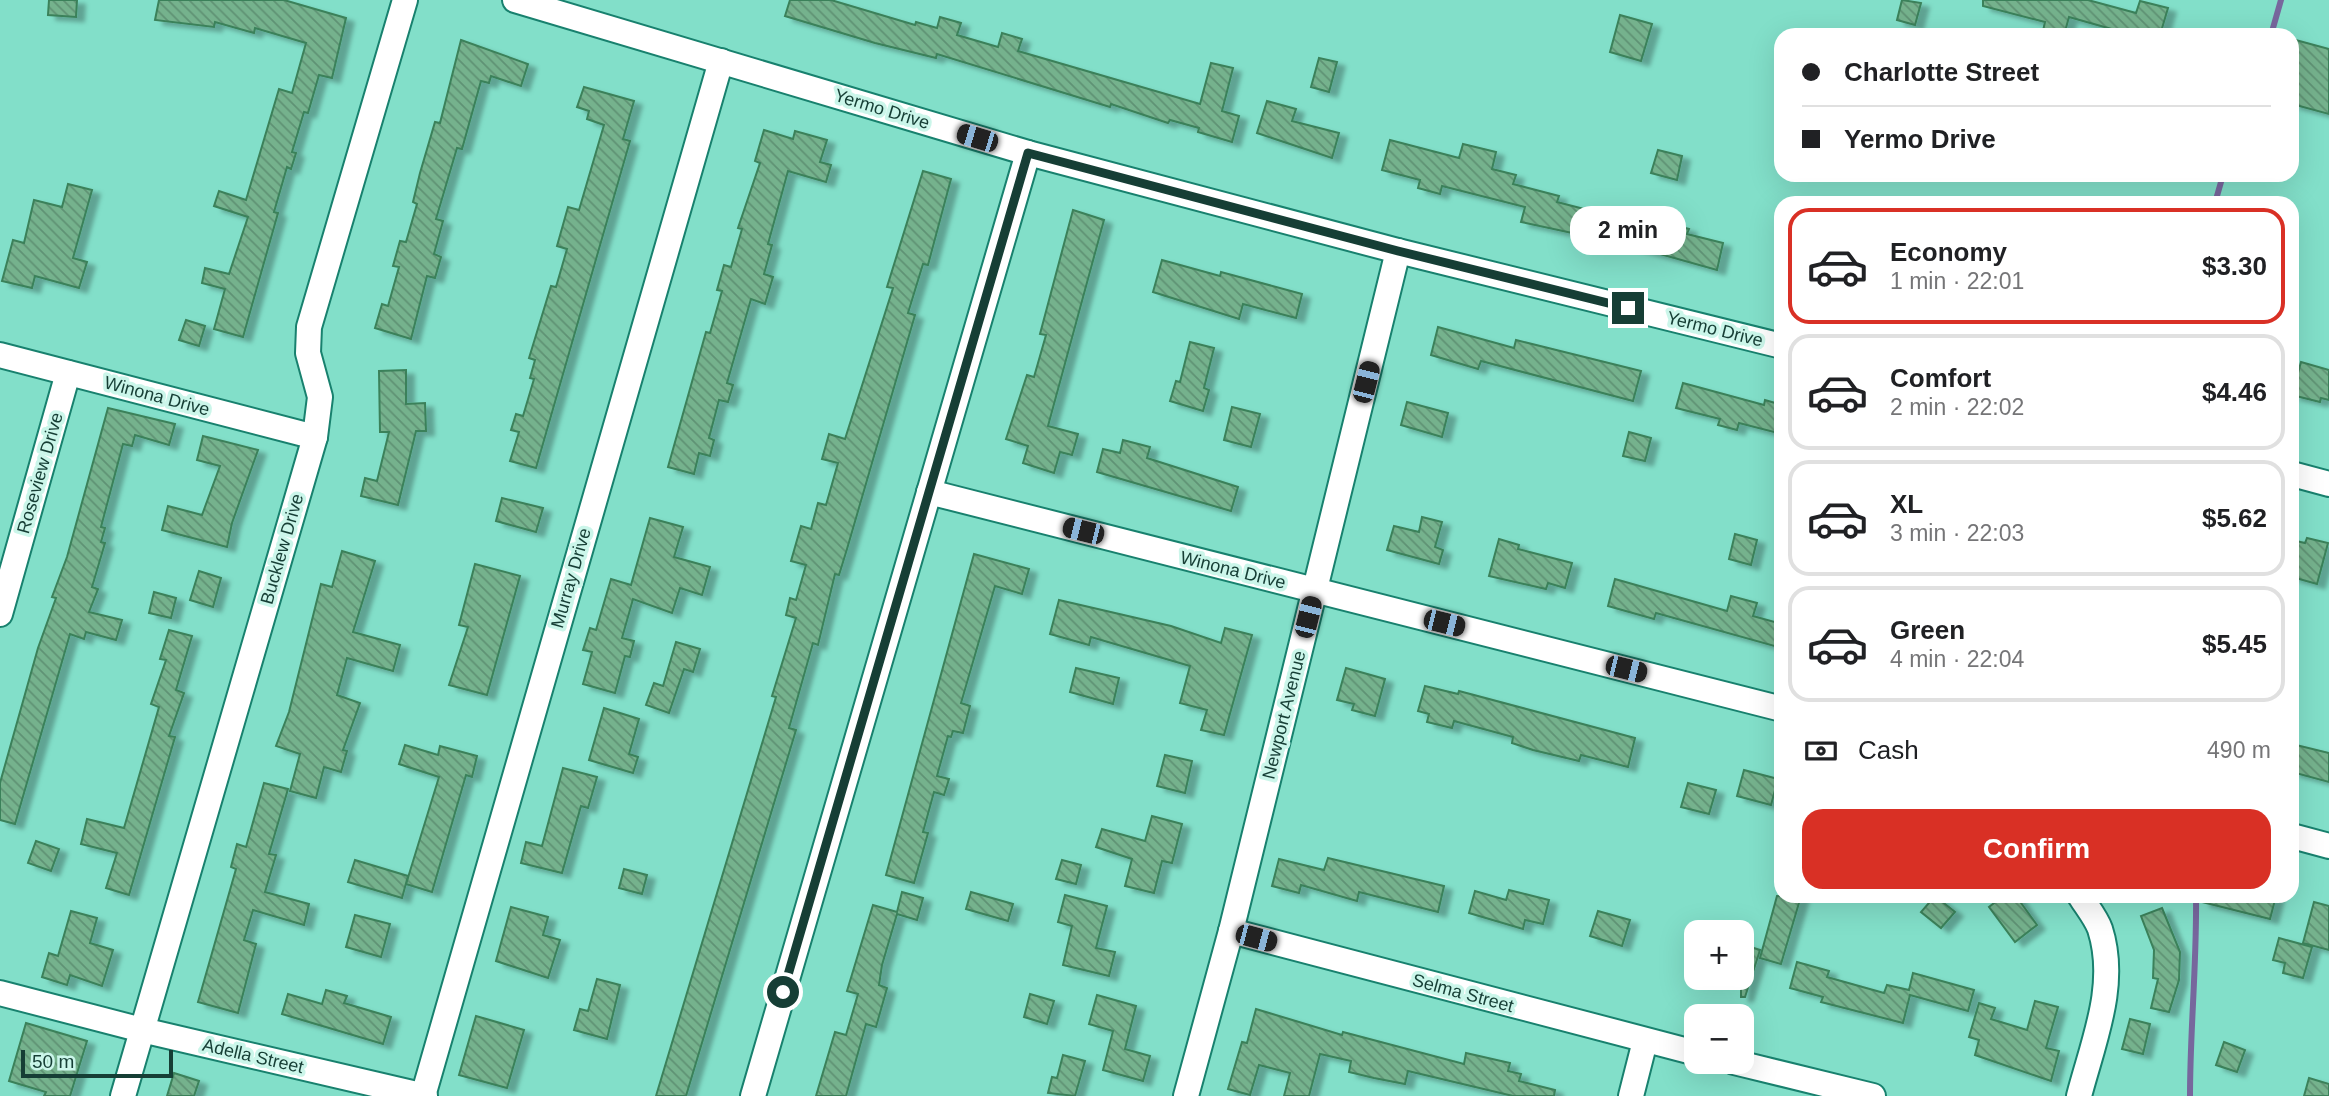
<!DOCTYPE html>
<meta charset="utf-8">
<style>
:root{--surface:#fff;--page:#f6f6f6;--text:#202124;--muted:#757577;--line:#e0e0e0;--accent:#d93025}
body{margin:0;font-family:Helvetica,sans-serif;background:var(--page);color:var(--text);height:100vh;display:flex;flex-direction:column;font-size:26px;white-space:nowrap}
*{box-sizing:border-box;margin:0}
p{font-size:23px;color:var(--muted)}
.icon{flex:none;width:38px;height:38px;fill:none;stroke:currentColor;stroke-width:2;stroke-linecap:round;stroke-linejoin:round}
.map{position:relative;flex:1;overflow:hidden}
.sheet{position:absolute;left:1774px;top:196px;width:525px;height:707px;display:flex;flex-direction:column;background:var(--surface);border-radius:21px;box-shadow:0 7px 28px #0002}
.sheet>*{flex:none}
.hud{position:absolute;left:1774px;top:28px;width:525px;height:154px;border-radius:21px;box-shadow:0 7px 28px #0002;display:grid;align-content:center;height:154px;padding:0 28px;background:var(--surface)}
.controls{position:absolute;left:1684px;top:920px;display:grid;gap:14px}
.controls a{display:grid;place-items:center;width:70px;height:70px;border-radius:14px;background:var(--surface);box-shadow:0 7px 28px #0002;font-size:35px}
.scale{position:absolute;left:21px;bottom:18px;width:152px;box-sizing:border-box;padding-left:7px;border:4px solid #163e35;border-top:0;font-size:19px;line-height:24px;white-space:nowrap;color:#163e35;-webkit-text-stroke:5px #cbf6ea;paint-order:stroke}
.end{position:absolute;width:32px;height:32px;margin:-16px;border:9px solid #163e35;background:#fff;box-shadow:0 0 0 4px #fff}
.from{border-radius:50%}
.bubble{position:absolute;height:49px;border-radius:21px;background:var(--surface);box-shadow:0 7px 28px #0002;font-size:23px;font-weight:700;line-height:49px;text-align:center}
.car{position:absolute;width:21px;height:42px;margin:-21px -10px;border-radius:9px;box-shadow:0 0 5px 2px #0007;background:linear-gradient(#222 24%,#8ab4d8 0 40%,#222 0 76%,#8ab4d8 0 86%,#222 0)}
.hud b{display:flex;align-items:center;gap:24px;height:66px;font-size:26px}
.hud b+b{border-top:2px solid var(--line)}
.hud i{width:18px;height:18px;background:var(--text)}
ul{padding:12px 0 0;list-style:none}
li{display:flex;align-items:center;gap:21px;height:116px;margin:0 14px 10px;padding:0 14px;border:4px solid var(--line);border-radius:21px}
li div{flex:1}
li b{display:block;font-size:26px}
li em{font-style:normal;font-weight:700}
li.on{border-color:var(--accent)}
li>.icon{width:63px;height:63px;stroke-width:1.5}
.pay{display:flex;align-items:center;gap:18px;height:77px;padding:0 28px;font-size:26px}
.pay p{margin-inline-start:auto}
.cta{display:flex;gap:14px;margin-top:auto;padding:14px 28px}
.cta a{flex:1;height:80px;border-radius:21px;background:var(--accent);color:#fff;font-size:28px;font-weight:700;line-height:80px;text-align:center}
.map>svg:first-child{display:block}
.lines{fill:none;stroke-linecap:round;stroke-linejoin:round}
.stream{stroke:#77679d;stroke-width:6}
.building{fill:url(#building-back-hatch);stroke:#3b815a;stroke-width:2;filter:url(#shadow)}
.minor-casing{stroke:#18816e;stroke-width:28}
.minor{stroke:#fff;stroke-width:24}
.route{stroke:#163e35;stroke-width:9}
.labels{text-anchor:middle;stroke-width:7;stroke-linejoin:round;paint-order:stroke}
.street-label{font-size:18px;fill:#163e35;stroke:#cbf6ea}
</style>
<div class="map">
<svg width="2329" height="1096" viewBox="0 0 2329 1096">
<defs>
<pattern id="building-back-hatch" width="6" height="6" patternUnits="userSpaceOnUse" patternTransform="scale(1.75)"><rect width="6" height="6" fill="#75b28d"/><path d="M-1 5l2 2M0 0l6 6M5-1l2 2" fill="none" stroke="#5f9274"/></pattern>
<filter id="shadow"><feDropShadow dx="8" dy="4.5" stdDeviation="2" flood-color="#0004"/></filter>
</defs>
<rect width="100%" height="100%" fill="#82dfc9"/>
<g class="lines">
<g class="stream">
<polyline points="2271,35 2281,0"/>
<polyline points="2215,203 2223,175"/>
<path d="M2190,1096C2190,1029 2197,963 2196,896"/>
</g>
</g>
<g class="building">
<polygon points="49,0 77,0 76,17 48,15"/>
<polygon points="159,0 284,0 346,18 332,78 319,75 308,113 304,112 292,152 296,153 291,169 287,167 274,212 278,213 243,337 214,329 225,289 202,283 205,268 229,274 248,217 214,206 219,191 246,200 279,89 292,93 306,43 255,28 254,33 215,22 214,27 155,20"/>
<polygon points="790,0 831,0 915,25 916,22 937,28 940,17 961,23 957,35 998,47 1002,33 1022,39 1018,51 1200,104 1211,63 1233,68 1222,111 1239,116 1232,142 1198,132 1199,128 1170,120 1168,123 1111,104 1110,107 937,54 936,58 875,43 785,16"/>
<polygon points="1902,0 1921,3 1915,25 1897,20"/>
<polygon points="1983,0 2088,0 2136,13 2140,1 2168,8 2160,35 2113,35 2115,30 2069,17 2064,35 2042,35 2045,22 1983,6"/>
<polygon points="1620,15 1652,24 1641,61 1610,52"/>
<polygon points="2292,39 2329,49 2329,114 2292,104"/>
<polygon points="461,40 528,64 521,86 491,76 489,83 481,81 462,149 457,148 436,219 443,221 434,254 441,257 435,278 427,276 411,339 375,328 382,304 388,306 399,267 393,266 400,241 406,242 417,204 413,202 420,173 435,122 440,123"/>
<polygon points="1319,58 1337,62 1329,92 1311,87"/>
<polygon points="584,87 634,101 623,139 630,141 536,468 510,461 519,432 511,430 516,414 523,416 534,379 530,378 535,360 529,358 551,286 556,287 567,249 557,246 568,207 579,210 604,125 587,119 589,111 577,107"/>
<polygon points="1267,101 1296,109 1292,121 1339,133 1332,158 1257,133"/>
<polygon points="764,130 793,139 795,131 827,140 820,162 831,165 826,182 788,171 768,244 772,245 764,274 773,277 765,304 751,299 727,383 733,385 728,402 719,400 709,438 714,440 710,456 699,453 694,474 668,467 706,332 710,333 722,291 717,290 724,265 731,267 742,229 738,228 760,163 755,161"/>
<polygon points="1390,140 1459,158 1463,144 1496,152 1492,169 1516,175 1513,184 1559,196 1557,202 1650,226 1651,219 1689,229 1687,234 1723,243 1717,270 1628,245 1521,222 1525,207 1442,186 1440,194 1418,188 1420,180 1382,170"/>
<polygon points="1658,150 1682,156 1677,180 1651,173"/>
<polygon points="923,171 951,179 928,265 923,264 908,313 915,315 847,549 839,575 835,574 818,645 813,643 789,728 796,730 686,1096 656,1096 776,697 772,696 796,618 786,615 790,598 796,600 806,565 791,561 801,526 811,529 818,503 826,505 838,463 822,459 829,434 845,439 893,288 887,287"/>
<polygon points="68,184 92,190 73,258 87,262 79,288 35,276 32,288 2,281 13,240 24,243 34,200 62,207"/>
<polygon points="1073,210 1104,220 1048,426 1078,434 1072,455 1060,452 1054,473 1023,463 1028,446 1006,439 1027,375 1034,377 1046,335 1040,334"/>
<polygon points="1162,260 1220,276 1221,272 1302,294 1296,318 1243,304 1239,319 1153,292"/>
<polygon points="186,320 205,326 199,346 179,340"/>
<polygon points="1438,327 1514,348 1516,340 1641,371 1633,401 1481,361 1478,369 1431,355"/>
<polygon points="1190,342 1214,348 1204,388 1209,390 1203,411 1170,401 1176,381 1180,382"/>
<polygon points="2301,362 2329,370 2329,400 2321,398 2320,402 2292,395"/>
<polygon points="406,370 406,404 425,403 426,431 416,431 398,505 361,496 365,478 377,481 389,432 380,432 379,371"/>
<polygon points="1683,383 1764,405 1765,400 1782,405 1782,434 1739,423 1737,430 1718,425 1720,419 1676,408"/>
<polygon points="1407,402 1448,413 1442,437 1401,425"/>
<polygon points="1232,407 1260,414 1251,447 1224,440"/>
<polygon points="108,408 175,424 169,445 135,435 132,446 123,444 101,527 105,528 101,542 105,543 92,587 98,589 89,612 122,620 116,640 86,632 84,639 70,634 15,824 0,820 0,783 38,648 56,598 52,597 67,557"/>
<polygon points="1629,432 1651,438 1645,461 1623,456"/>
<polygon points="203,436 258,450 232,523 227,547 162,530 168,506 202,515 220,466 197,460"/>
<polygon points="1123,440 1150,447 1147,458 1238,487 1231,511 1097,472 1103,449 1120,453"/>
<polygon points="502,498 543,508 536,532 496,521"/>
<polygon points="1422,517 1442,522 1435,547 1443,550 1439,564 1387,550 1394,526 1419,532"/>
<polygon points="650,518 683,527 674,557 710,567 702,595 680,588 672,613 633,599 622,638 634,641 630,657 625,656 615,693 583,684 592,652 583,650 590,628 596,630 611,579 631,585"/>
<polygon points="1735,534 1757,540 1751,565 1729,559"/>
<polygon points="2307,538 2328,543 2317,584 2292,577 2292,540 2305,543"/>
<polygon points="1499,539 1519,545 1518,549 1572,563 1565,588 1548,583 1546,589 1489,576"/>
<polygon points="342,551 375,561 353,632 400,645 393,671 347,658 337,695 360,703 343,750 347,751 341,772 324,767 316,798 290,791 300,754 276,746 289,712 321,584 332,587"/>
<polygon points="974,554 1029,569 1022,594 995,586 961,703 970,706 963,733 953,731 951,737 948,736 937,776 949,779 944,795 934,792 923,832 928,833 914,883 886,875"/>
<polygon points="475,564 520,576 487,695 449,685 468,627 459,625"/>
<polygon points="199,571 221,578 213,607 190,600"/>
<polygon points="1615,579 1727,611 1731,596 1757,603 1753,616 1782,624 1782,648 1656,613 1654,619 1608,606"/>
<polygon points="154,592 176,598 171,618 149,613"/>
<polygon points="1059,600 1171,626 1221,643 1225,628 1252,635 1224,735 1201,730 1207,710 1180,703 1190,666 1091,637 1089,645 1050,634"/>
<polygon points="169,630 192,636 176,690 184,693 169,736 175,737 129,895 106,888 117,853 81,844 87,819 124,828 159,707 151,704 166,660 160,659"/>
<polygon points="676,642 700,649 693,672 684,669 669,713 646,705 654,683 663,686"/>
<polygon points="1076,668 1119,678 1113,704 1070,692"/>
<polygon points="1346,668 1385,679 1375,716 1352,710 1354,704 1337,700"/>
<polygon points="1425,686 1458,694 1459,691 1635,738 1628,767 1581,755 1579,761 1533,750 1512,743 1513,737 1454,721 1452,728 1427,722 1429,714 1418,711"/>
<polygon points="604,708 639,719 629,754 638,757 633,773 589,760"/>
<polygon points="2292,744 2329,753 2329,782 2292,772"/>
<polygon points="405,745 438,755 440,746 477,756 472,777 466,775 432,892 406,884 439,777 399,764"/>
<polygon points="1165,755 1192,761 1185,793 1157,786"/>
<polygon points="563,768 597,777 588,808 581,806 562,873 521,863 526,842 542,846"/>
<polygon points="1744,770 1778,779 1771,805 1737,796"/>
<polygon points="264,783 288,789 269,854 276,855 265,892 309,904 304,925 253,910 244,940 256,944 238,1013 198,1002 236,869 231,867 237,844 246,847"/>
<polygon points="1688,783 1716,790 1709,814 1681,807"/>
<polygon points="1152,816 1182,824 1172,863 1162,861 1154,893 1125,886 1132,859 1096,847 1102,829 1145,841"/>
<polygon points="36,841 59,849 51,871 28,863"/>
<polygon points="1328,858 1444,886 1438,912 1359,892 1357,901 1301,885 1299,893 1272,886 1279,859 1324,870"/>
<polygon points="355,860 408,876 402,898 348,882"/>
<polygon points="1062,860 1081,865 1076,884 1056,879"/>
<polygon points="624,869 647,875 642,894 619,888"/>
<polygon points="1509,890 1549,900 1543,924 1525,920 1523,929 1469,913 1475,891 1506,900"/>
<polygon points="902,892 923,898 917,920 897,914 882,965 879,985 887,988 876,1027 866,1024 846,1096 816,1096 835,1032 846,1035 858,994 847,991 873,905 897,912"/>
<polygon points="971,892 1013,904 1008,921 966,909"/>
<polygon points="1065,895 1107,906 1096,948 1115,952 1109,976 1063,965 1072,926 1058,922"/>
<polygon points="1777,896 1801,896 1781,964 1760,958"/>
<polygon points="1935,896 1955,912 1941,928 1921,912"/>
<polygon points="2003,896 2016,896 2037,925 2015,942 1989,907"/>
<polygon points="2203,896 2276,896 2270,919 2202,902"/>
<polygon points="2314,902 2329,906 2329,950 2303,943"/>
<polygon points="511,907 548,917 543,935 560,940 548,978 496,961"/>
<polygon points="2162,908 2180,952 2179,980 2169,1012 2151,1008 2158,979 2153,978 2154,950 2141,916"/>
<polygon points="71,911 97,918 90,943 113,950 102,986 70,975 67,985 42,977 49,953 58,956"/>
<polygon points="1598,911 1630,920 1622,946 1590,936"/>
<polygon points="355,915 390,924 381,957 346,947"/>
<polygon points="2279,938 2312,947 2303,978 2283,973 2285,963 2273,960"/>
<polygon points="1741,944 1760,950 1745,997 1741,997"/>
<polygon points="1797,962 1829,971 1827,977 1884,993 1887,985 1909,990 1913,973 1974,990 1968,1011 1910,995 1903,1023 1821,1002 1823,997 1790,988"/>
<polygon points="597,979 620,985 607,1039 574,1030 580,1009 588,1011"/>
<polygon points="326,990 347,996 344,1003 391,1017 383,1044 282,1014 288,994 322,1004"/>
<polygon points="1030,994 1054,1001 1047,1024 1024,1017"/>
<polygon points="1097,995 1136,1006 1125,1049 1150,1056 1143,1081 1103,1070 1113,1031 1089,1024"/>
<polygon points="2035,1001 2058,1007 2046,1048 2059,1051 2051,1081 1975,1055 1979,1040 1969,1037 1979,1003 1995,1008 1991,1019 2027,1030"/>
<polygon points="1256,1009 1342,1035 1343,1032 1464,1064 1466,1053 1510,1063 1508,1071 1521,1074 1519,1081 1555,1090 1554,1096 1513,1096 1408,1071 1405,1084 1374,1078 1349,1072 1351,1061 1320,1054 1309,1096 1284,1096 1290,1073 1259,1065 1250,1095 1228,1089 1242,1042 1247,1043"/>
<polygon points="476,1016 524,1030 507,1088 459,1075"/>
<polygon points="2130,1019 2150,1024 2143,1054 2122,1049"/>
<polygon points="26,1023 87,1041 70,1096 44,1096 46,1092 9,1081"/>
<polygon points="2224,1042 2245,1050 2237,1072 2216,1065"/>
<polygon points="1063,1055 1085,1061 1075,1096 1048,1093 1052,1077 1057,1078"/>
<polygon points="174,1073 199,1081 194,1096 167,1096"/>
<polygon points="2309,1078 2329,1084 2329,1096 2304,1096"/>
</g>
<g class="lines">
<defs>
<g id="minor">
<polyline points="515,0 1028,153 1398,251 1782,346"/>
<polyline points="0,355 315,437"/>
<polyline points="2292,474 2329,484"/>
<polyline points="929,492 1782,709"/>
<polyline points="0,614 68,373"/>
<polyline points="2292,836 2329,846"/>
<polyline points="1231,931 1696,1053"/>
<polyline points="0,993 142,1030 425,1096"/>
<polyline points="1734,1062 1873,1096"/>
<polyline points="123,1096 315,437 320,397 308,353 309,327 405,0"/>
<polyline points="423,1096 721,61"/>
<polyline points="753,1096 1028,153"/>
<polyline points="1186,1096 1231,931 1398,251"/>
<polyline points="1631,1096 1645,1041"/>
<path d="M2079,1096C2093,1042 2118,985 2100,929C2096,918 2087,907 2080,896"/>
</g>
</defs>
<use href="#minor" class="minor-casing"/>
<use href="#minor" class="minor"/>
</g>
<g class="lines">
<polyline class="route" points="783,992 1028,153 1398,251 1628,308"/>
</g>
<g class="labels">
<g class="street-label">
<text transform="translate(882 109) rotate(17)" y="6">Yermo Drive</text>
<text transform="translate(1715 329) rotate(14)" y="6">Yermo Drive</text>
<text transform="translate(157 396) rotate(15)" y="6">Winona Drive</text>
<text transform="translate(40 473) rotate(-74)" y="6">Roseview Drive</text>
<text transform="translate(282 549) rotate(-74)" y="6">Bucklew Drive</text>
<text transform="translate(1233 570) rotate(14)" y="6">Winona Drive</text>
<text transform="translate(571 578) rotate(-74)" y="6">Murray Drive</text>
<text transform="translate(1284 715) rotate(-76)" y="6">Newport Avenue</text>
<text transform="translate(1463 993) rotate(15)" y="6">Selma Street</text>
<text transform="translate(253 1056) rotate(13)" y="6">Adella Street</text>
</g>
</g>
</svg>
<div class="controls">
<a>+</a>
<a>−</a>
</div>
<div class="scale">50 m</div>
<i class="end from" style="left:783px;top:992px"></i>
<i class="end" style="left:1628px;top:308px"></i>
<div class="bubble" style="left:1570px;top:206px;width:116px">2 min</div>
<i class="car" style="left:977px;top:138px;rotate:287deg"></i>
<i class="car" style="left:1366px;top:382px;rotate:14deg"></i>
<i class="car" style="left:1083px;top:531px;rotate:284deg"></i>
<i class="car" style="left:1308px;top:617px;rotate:14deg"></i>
<i class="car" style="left:1444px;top:623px;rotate:104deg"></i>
<i class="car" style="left:1626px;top:669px;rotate:104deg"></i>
<i class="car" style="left:1256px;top:938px;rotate:105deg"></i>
<div class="hud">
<b><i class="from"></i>Charlotte Street</b>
<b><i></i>Yermo Drive</b>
</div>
<section class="sheet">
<ul>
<li class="on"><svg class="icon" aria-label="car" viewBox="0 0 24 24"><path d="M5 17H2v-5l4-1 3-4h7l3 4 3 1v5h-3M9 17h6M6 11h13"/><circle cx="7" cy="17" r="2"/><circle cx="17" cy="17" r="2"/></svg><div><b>Economy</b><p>1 min · 22:01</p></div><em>$3.30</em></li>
<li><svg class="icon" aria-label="car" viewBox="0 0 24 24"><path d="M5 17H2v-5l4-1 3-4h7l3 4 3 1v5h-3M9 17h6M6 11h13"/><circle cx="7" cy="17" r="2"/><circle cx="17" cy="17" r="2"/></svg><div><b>Comfort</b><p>2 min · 22:02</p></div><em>$4.46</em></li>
<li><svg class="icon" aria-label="car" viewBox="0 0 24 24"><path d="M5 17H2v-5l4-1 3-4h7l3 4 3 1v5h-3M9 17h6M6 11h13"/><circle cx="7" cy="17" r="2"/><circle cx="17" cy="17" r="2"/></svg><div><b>XL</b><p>3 min · 22:03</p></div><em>$5.62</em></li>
<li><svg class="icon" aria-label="car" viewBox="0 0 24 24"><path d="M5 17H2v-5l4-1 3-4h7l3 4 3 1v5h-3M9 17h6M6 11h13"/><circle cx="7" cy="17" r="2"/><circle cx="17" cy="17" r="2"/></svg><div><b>Green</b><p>4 min · 22:04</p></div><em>$5.45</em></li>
</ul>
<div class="pay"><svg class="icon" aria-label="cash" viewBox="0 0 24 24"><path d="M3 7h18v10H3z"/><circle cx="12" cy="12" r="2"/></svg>Cash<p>490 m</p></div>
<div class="cta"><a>Confirm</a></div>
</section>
</div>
